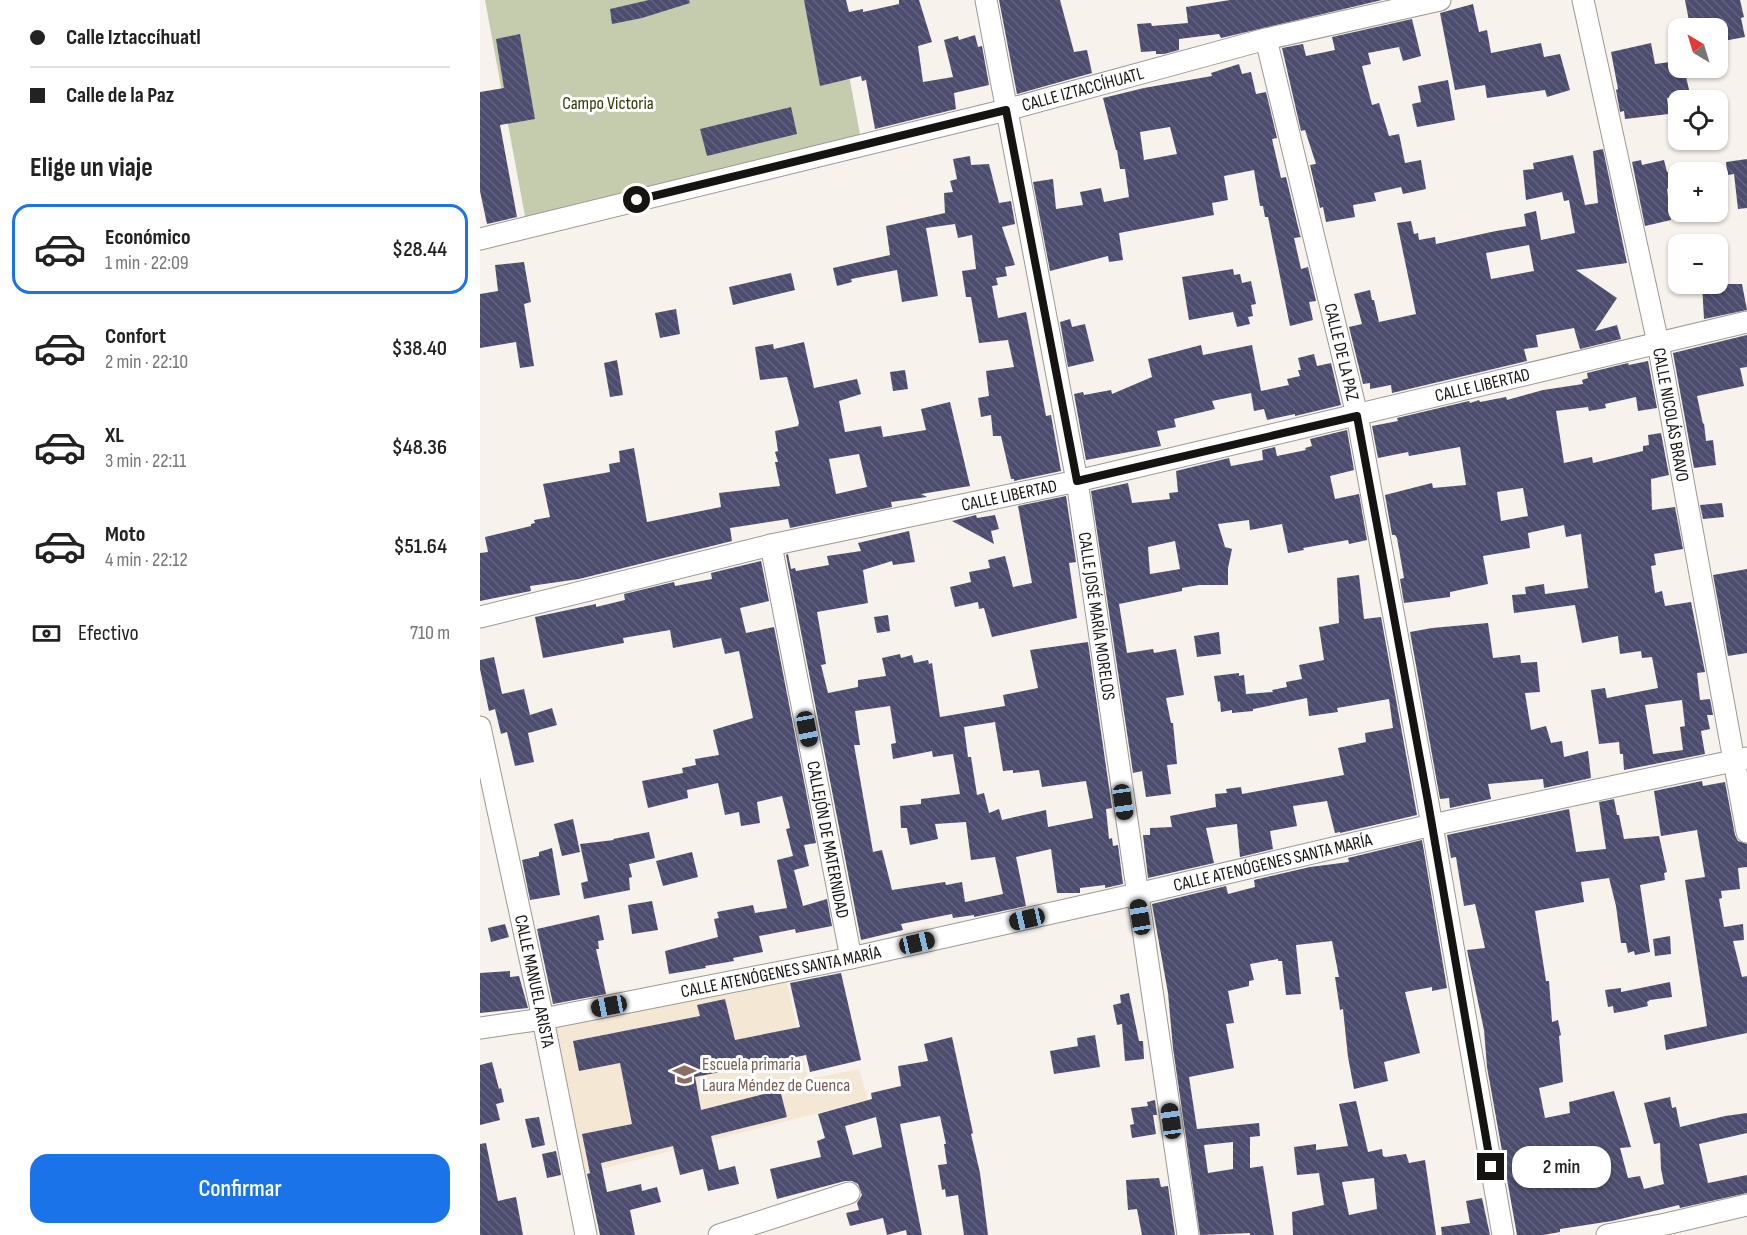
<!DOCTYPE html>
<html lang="es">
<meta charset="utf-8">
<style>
:root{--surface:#fff;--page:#f2f2f2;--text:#222;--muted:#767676;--line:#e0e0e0;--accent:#1a73e8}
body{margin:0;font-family:"Sofia Sans Condensed",sans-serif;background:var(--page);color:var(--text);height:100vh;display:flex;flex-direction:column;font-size:22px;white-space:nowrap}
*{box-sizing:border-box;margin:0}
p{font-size:20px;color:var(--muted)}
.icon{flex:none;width:33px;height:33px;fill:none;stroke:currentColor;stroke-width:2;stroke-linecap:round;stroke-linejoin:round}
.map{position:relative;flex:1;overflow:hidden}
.sheet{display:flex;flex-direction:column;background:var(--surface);width:480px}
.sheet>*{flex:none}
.guide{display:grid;align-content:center;height:132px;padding:0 30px;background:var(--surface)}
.needle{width:39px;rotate:322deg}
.buttons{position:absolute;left:1188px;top:18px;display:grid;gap:12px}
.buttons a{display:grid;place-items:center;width:60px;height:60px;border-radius:12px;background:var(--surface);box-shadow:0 2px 4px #0004;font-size:30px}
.end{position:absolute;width:27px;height:27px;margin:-14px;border:8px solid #161412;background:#fff;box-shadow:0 0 0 3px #fff}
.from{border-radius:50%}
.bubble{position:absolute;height:42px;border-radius:18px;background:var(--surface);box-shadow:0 2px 4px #0004;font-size:20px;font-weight:600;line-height:42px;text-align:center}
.car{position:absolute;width:18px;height:36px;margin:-18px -9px;border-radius:8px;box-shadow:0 0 4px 2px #0007;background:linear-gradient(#222 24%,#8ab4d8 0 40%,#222 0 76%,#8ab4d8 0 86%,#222 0)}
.guide b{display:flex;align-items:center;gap:21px;height:57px;font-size:22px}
.guide b+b{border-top:2px solid var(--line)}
.guide i{width:15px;height:15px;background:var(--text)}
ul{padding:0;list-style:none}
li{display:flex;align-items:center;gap:18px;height:90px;margin:0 12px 9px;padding:0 18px;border:3px solid transparent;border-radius:18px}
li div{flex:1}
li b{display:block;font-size:22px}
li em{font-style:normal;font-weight:600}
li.on{border-color:var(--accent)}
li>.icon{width:54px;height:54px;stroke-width:1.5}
h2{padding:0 30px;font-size:27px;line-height:72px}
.pay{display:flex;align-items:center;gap:15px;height:66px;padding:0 30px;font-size:22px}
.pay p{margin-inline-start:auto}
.cta{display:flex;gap:12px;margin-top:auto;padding:12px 30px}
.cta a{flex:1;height:69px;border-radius:18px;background:var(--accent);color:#fff;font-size:24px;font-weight:600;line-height:69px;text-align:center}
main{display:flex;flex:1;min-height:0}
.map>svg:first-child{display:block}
.education{fill:#f4e8d4}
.park{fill:#c5cbad}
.building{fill:url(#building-back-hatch);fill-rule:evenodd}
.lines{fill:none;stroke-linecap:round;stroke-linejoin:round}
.minor-casing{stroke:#9d9893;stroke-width:23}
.minor{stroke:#fff;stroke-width:21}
.route{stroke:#161412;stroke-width:8}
.labels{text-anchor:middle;stroke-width:6;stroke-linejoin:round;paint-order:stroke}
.street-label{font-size:18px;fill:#161412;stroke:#fff}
.park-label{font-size:18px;fill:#333909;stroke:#fff}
.education-label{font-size:18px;fill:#785e54;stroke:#fff;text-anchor:start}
</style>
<main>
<section class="sheet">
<div class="guide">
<b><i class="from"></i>Calle Iztaccíhuatl</b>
<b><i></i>Calle de la Paz</b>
</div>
<h2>Elige un viaje</h2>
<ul>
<li class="on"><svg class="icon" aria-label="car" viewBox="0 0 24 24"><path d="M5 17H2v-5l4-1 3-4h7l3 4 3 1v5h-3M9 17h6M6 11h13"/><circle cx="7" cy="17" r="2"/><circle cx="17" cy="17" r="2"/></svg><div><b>Económico</b><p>1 min · 22:09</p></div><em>$28.44</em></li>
<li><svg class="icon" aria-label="car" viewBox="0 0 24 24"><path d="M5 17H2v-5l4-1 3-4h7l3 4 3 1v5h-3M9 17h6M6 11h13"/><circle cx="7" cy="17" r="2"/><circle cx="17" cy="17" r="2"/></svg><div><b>Confort</b><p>2 min · 22:10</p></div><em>$38.40</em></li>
<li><svg class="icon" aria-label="car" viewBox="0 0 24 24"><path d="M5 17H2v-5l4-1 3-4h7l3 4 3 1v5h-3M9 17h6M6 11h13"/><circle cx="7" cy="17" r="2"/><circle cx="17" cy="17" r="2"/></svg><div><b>XL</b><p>3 min · 22:11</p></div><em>$48.36</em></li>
<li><svg class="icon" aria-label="car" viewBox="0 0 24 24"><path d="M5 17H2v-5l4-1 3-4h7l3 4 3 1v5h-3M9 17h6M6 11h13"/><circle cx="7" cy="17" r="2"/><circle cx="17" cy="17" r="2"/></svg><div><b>Moto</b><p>4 min · 22:12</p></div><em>$51.64</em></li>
</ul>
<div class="pay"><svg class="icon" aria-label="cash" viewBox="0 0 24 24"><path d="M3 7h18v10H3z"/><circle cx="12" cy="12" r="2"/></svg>Efectivo<p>710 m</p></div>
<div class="cta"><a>Confirmar</a></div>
</section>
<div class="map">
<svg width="1267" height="1235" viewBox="0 0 1267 1235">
<defs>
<pattern id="building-back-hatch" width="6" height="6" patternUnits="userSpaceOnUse" patternTransform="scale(1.5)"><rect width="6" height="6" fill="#4c4d6e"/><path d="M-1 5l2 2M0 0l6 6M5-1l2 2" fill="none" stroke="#62627d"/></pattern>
</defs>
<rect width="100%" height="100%" fill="#f8f2ed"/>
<polygon class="education" points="307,982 328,1079 379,1069 388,1100 102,1174 69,1024"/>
<polygon class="park" points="5,0 355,0 382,145 47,227"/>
<g class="building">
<polygon points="169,0 209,0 210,3 162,18 132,24 130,9"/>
<polygon points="324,0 366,0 369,12 383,9 383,12 419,4 419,0 439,0 452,42 438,46 443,82 473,77 464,40 478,36 479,40 495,35 498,47 502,46 509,85 474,93 476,109 395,129 386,80 382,81 381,76 340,86"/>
<polygon points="519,0 580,0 594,52 607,50 612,73 537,94"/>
<polygon points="750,0 902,0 741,38 739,34 699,39 699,50 684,54 676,54 676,51 661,52 657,24 671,23 672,26 708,23 706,7"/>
<polygon points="1205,0 1260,0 1264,17 1261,18 1265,37 1238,42 1238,28 1223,28 1221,19 1209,21"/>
<polygon points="993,4 999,32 1007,30 1011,53 1061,43 1064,57 1080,54 1090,90 1067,97 1065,90 1007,98 1005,85 975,90 960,13"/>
<polygon points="932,19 941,56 923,61 919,47 888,53 891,64 882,66 892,105 899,103 909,136 919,134 925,163 941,160 946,189 923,194 921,187 894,193 896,201 873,205 875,217 846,222 843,207 840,208 830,165 836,164 825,130 821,131 802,48 823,44 826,56 855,50 852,37"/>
<polygon points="40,34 55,119 20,125 37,217 7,224 0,191 0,92 24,88 16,39"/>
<polygon points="1171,43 1175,64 1198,61 1198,68 1204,68 1210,94 1187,98 1189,114 1145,119 1144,111 1140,112 1136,90 1138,89 1131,52"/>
<path d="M759,64L762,74L771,72L776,94L786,92L797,138L792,139L801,178L806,177L820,235L821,237L814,238L821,269L828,267L836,301L829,302L833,320L810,326L788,217H785L783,206H780L774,170L744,176L748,200L732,203L734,215L639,233L643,260L629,262L628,256L570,271L553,182L573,179L576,209L603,205L600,192L621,188L624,202L649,197L645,169H640L637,150H636L623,98L664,88L732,76L731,73ZM690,127L697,154L664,160L660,132Z"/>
<polygon points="968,80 975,120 937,127 932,104 941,102 938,86"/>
<polygon points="311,107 317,134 227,156 220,129"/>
<path d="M1123,149L1147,263L1096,270L1137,298L1115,331L1137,325L1141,339L1100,349L1094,328L1056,335L1058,347L1044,349L1047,361L912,393L911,385L890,389V383L883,384L869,327L882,324L874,294L890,290L892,300H894L899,322L936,314L917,223L931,221L934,234L938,233L939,240L955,237L956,244L1016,231L1046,226L1044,214L1056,211L1061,240L1095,233L1089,200L1084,201L1082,192L1046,200L1043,170L1054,169L1053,163L1093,155L1105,205L1118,203L1113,151ZM1049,245L1054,271L1011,279L1006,253Z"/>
<polygon points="490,156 491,165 509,164 519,203 531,201 535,224 522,227 535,265 525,267 527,276 516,278 518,285 512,286 518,318 546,312 566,416 571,415 581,471 534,481 534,479 531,479 521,436 513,436 511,415 501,417 498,398 509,396 506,371 534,367 528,340 499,343 491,297 486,297 482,271 496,269 492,235 478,238 475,224 446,228 458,296 422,302 417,270 371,279 372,282 357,286 353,268 410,255 406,226 465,213 464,193 473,192 470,181 477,179 473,159"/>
<polygon points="1267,159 1267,208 1258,209 1254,174 1247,175 1246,162"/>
<polygon points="1161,160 1162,165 1184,160 1187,172 1198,170 1198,186 1187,189 1191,220 1165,226 1152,162"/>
<polygon points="44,262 51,302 44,304 54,366 40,368 36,342 0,348 0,294 18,291 15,265"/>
<polygon points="753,269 754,275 760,274 762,283 771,281 776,304 771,305 773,316 768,317 770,324 757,327 753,312 709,320 702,277"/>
<polygon points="311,273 315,290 253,305 249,287"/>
<polygon points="1222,284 1262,284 1267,310 1224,319"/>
<polygon points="196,309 200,334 180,338 175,313"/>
<polygon points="590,319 592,327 605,324 614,361 588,367 580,322"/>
<polygon points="1267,335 1267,367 1260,368 1264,386 1217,396 1223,424 1224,423 1226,441 1233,440 1236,465 1214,468 1193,353"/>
<path d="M324,342L334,388L377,379L381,394L359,401L365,432L401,426L403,437L446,430L441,409L470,402L490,486L441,494L447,497L411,502L412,507L310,528L308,519L250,528L252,541L99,579L50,586L51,591L0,601V553L8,552L5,537L51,526V524L55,523L54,520L70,517L63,484L130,472L129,464L140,462L139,451L154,448L167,522L241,507L239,493L300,486L295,462H298L295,452L298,451L295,431L318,426L319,423L307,377L280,380L275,347L293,344L294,349ZM379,454L387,487L356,494L349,459Z"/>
<polygon points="721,345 723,355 772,345 781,391 809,385 807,379 820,376 818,370 821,370 818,358 834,354 837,366 851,363 861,405 815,416 815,414 787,420 784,409 774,411 771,393 732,401 735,409 694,419 696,427 677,431 681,446 606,460 594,394 603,392 604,395 631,390 632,394 672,377 668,359"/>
<polygon points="137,360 143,395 130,397 124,363"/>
<path d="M1168,361L1177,408L1158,411L1156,397L1125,404L1126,408L1109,411L1108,407L1076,411L1084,463L1112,457L1113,463L1163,451V446L1169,445L1168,435L1181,433L1189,475L1171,479L1172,510L1195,507L1203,549L1174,554L1176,565L1171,566L1175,593L1182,591L1185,606L1211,602L1225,672L1217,673L1220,700L1230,699L1233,715H1227L1230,729L1221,731L1225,754L1144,770L1143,754H1140L1139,742L1119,744L1111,690L1125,688L1127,698L1178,688L1172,657L1162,658L1161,651L1140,654L1138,636L1102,643L1095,605L1034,613L1032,595L1046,594L1045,587L1064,584L1065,594L1108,588L1101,534L1086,537L1084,525L1048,533L1050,548L1003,556L1008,584L970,592V597L924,603L920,579L924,578L917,538L915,535H912L905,495L952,483L953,488L986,485L980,447L929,456L928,452L898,458L892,426L918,421L917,418L989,401L990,403L999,400L1000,402L1026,397L1027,400L1063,390L1103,384L1102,380L1108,378L1107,373L1148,363L1149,365ZM1043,488L1048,516L1021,521L1017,492ZM1202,700L1205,726L1200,727L1203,750L1173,754L1165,705Z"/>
<polygon points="425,370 428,389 413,391 410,372"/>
<path d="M867,430L874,470L850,476L855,499L879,494L887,540L869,544L868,540L823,548L824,550L808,553L802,524L770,530L769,520L738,524L745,547L752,549L748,568V585H719L702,588V591L639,604L647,653L673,649L674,653L696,649L704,695L686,698L691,723H693L697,764L687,765L691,794L666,797L662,771L653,773L611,491L648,483L652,503L690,499L689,493L698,492L696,471L749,458L751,466L783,460L782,450L795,447L797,456L826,450L825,448L832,446L830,439ZM695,541L700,569L670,574L668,547Z"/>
<polygon points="586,496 596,562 589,563 597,618 512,637 504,608 499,609 498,602 475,607 470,587 491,582 489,572 510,568 508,560 525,556 533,587 552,583 538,506"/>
<polygon points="1242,503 1244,517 1223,519 1220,505"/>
<polygon points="496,515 497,518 515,515 519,529 511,531 514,544 472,521"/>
<path d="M429,531L435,562L413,565L412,561L383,570L388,603L337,612L346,664L341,665L348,693L378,687V680L406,676L402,658L420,654L421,658L432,655L434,663L448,660L449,664L452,663L460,717L525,706L523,695L558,688L550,650L608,642L632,808L626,809L629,839L632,838L633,846L638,845L643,884L625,888V885L600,888V893H577L571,849L536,857L546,906L494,917V915L473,918L472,914L421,924L423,930L381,940L306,555L308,554L311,569L315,568L316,571L349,565L347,556L381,551L378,543ZM410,706L416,743L411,744L413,759L452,751L453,757L473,754L480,794L441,799V804L420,806L421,828H427L430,845L458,839L455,824L486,822L491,860L515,857L523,894L485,902L482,882L466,885L465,882L412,890L402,850L393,852L374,745H380L375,711ZM515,722L523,771L533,770V773L559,770L562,787L606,781L613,818L568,827L566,810L522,820L519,809L509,813L504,793L497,795L491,757H488L484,727Z"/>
<polygon points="281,561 289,601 260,608 266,633 294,627 336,843 324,845 329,866 314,870 323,906 347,899 352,926 316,933 315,929 279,936 283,952 253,958 254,961 225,966 226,968 189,974 185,951 238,937 234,919 239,918 237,912 273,905 275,913 307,908 297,860 313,856 306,829 310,828 302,796 277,802 280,823 261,826 259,812 245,815 238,783 207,790 208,798 168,808 162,781 203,773 202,768 216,765 215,759 239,755 233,730 273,718 259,651 245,654 241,638 193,648 190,630 143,638 144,643 63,658 55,617 116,604 116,607 145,600 144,594 194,582 195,586 232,579 231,573"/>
<polygon points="1267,569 1267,653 1248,656 1233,575"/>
<polygon points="879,575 884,619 901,617 937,815 860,833 860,832 855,833 847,801 813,806 817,826 790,831 793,849 760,857 757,824 726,828 734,863 668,878 663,835 670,835 670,828 692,827 690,816 736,807 735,794 747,793 746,789 761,787 762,794 864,775 858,748 886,742 885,733 913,728 909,699 857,708 858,712 829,716 827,698 773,709 773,711 752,713 752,710 741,712 740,701 738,702 734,676 759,673 759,676 764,675 766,694 793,692 792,690 807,687 806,682 822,679 819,665 844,660 839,627 859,623 857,578"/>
<polygon points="408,615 410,631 397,633 394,617"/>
<polygon points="1008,623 1013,658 1040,655 1041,663 1057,662 1060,692 1045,693 1051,730 1066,726 1071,743 1082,741 1084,757 1108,751 1111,778 1064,788 1063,779 1008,784 1011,799 970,808 969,798 960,799 930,632 952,628"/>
<polygon points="739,632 741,654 717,657 714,636"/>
<polygon points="14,657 22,694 44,689 50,715 72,708 77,725 48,733 54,762 35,766 27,732 21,734 15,709 9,711 0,669 0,660"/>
<polygon points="1222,781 1223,786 1245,782 1255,835 1258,841 1267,844 1267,867 1258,868 1260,889 1241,891 1242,898 1239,899 1244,927 1263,924 1264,940 1253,941 1262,977 1267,976 1267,1033 1186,1050 1184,1035 1227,1026 1205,880 1225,877 1217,830 1181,836 1174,791"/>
<polygon points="1134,799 1137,815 1139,815 1144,839 1179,836 1187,872 1184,873 1185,880 1160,885 1170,952 1155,955 1154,951 1148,953 1146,943 1141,943 1136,906 1129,878 1101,882 1104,902 1055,911 1066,981 1069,981 1072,1022 1078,1020 1081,1035 1079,1036 1083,1082 1059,1088 1065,1118 1090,1113 1089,1102 1134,1091 1151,1147 1140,1148 1148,1178 1160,1176 1164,1189 1184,1184 1181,1169 1180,1143 1174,1144 1164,1103 1190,1097 1192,1108 1196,1107 1200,1127 1245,1116 1267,1113 1267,1133 1219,1144 1228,1183 1267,1175 1267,1193 1200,1208 1199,1205 1132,1221 1080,1229 1080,1232 1063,1235 1037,1235 1007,1067 1004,1030 987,950 1005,948 995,904 984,906 976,857 971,858 967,835 1089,809 1096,852 1126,849 1119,802"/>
<polygon points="93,819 100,852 82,856 74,824"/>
<polygon points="169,832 175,858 149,864 152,877 149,878 150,890 104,899 101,883 108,881 100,844 134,840 133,839"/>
<path d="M942,840L967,988L952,991V987L925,992L940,1053L904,1062L908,1081L874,1089L868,1057L863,1009L860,1010L855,977H859L852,941L816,945L821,994L806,995L802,961H798V959L770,964L774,980L769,981V986L748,991L754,1023L746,1024L754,1068L709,1077L717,1129L779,1123L780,1136L770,1137V1168L783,1166L794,1235H770V1233L720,1235L693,1048L688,993L672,904L746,886L748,894L775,887L774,880L830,867L869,862L868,858ZM753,1142V1169L728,1173L724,1145Z"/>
<polygon points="72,848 80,895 50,900 42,860 59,856 59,852"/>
<polygon points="212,852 218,877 183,886 176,861"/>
<polygon points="172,901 178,930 152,934 148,905"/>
<polygon points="119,915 124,940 118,941 119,949 116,949 126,994 73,1004 57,929"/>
<polygon points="25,924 29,937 11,942 8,928"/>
<polygon points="1190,936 1191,954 1175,956 1173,939"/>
<polygon points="30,971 30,977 39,976 48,1008 0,1013 0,973"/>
<polygon points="361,973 381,1060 330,1072 326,1055 215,1077 221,1110 300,1090 307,1117 231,1136 239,1170 255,1166 259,1184 228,1191 223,1169 200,1175 193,1146 121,1163 127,1192 161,1184 162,1191 177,1187 181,1202 150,1210 155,1235 120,1235 107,1174 110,1173 102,1134 152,1124 140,1063 99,1071 93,1041 220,1016 217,1005 245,999 255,1040 320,1027 310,983"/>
<polygon points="1190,982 1192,997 1170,1000 1167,1002 1168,1006 1151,1010 1134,1013 1133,1006 1128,1007 1125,990 1141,988 1141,992"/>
<polygon points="649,993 659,1041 663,1041 664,1059 645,1061 642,1024 637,1025 633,1005 641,1003 640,995"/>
<polygon points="615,1035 620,1067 574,1074 570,1051 598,1046 597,1038"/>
<path d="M472,1037L493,1133L491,1134L500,1173L508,1235H484L478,1195L466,1197L465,1189L462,1190L458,1165L467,1164L464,1144H466L460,1116L420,1124L442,1235H427L426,1230L407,1235L403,1218L370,1226L366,1213L379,1210L377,1203L382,1195L378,1184L372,1181H365L297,1199L290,1169L341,1157L337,1141L345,1138L338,1114L392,1099L391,1093L421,1086L418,1066L448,1061L444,1044ZM396,1117L402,1147L373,1155L365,1126Z"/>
<polygon points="12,1062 19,1089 21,1088 24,1102 16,1104 20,1120 0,1125 0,1065"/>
<polygon points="675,1100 677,1115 673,1115 676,1134 652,1138 650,1125 654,1124 651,1108 668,1106 667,1102"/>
<path d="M876,1101L888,1152L902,1149L903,1156L906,1157L926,1154L929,1163L945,1160L956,1235H813L812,1212L844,1205L839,1173L817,1175L814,1147L836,1144V1150L868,1146L859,1104ZM894,1178L897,1209L869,1215L862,1182Z"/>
<polygon points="59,1117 65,1145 52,1148 45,1119"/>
<polygon points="6,1143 18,1201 36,1197 43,1235 0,1235 0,1144"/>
<polygon points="76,1151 81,1175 67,1178 62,1154"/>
<polygon points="679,1178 681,1187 688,1186 695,1235 662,1235 657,1209 648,1210 646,1180"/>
<polygon points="1002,1198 1010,1235 962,1235 961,1227 990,1223 986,1201"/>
</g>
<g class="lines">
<defs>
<g id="minor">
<path id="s1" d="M506,0L597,481L708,1235"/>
<path id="s2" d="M1103,0L1178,343L1267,832"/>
<path id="s3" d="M786,39L877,415L952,825L1023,1235"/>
<path id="s4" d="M0,239L526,110L786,39L960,0"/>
<path id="s5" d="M291,545L371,958"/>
<path id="s6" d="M0,617L291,545L597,481L1267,322"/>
<path id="s7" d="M0,727L63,1019L106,1235"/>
<path id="s8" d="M0,1028L63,1019L371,958L657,894L952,825L1267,758"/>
<polyline points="239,1235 369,1193"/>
<polyline points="1127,1235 1186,1224 1267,1205"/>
</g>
</defs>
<use href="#minor" class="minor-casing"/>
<use href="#minor" class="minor"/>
</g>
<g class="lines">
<polyline class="route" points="157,200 526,110 597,481 877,416 948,802 1011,1167"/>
</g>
<defs>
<symbol id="school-bare" viewBox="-9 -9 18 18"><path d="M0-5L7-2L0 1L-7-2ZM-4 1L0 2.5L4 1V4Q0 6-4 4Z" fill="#8d6e63" stroke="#fff" stroke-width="2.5" paint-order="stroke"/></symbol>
</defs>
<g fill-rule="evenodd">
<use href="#school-bare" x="188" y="1058" width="33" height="33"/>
</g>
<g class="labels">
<g class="street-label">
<text dy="6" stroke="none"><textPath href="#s4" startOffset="621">CALLE IZTACCÍHUATL</textPath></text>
<text dy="6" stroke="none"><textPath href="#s3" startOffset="322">CALLE DE LA PAZ</textPath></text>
<text dy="6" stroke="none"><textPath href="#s6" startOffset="1029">CALLE LIBERTAD</textPath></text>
<text dy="6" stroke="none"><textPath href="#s2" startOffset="424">CALLE NICOLÁS BRAVO</textPath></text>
<text dy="6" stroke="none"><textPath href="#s6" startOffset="543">CALLE LIBERTAD</textPath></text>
<text dy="6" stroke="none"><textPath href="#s1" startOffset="626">CALLE JOSÉ MARÍA MORELOS</textPath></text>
<text dy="6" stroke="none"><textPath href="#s5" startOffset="300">CALLEJÓN DE MATERNIDAD</textPath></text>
<text dy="6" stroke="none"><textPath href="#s8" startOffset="810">CALLE ATENÓGENES SANTA MARÍA</textPath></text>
<text dy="6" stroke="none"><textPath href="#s8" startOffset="306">CALLE ATENÓGENES SANTA MARÍA</textPath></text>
<text dy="6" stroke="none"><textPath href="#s7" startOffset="260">CALLE MANUEL ARISTA</textPath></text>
</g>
<g class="park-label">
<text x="128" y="109">Campo Victoria</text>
</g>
<g class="education-label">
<text x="222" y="1070">Escuela primaria<tspan x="222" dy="21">Laura Méndez de Cuenca</tspan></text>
</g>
</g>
</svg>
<div class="buttons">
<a><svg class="needle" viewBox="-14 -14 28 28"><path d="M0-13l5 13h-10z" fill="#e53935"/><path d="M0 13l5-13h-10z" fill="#767676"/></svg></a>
<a><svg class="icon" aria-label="locate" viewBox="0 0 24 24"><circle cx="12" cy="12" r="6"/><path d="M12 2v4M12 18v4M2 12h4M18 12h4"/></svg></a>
<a>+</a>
<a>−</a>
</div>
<i class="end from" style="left:157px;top:200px"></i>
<i class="end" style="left:1011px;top:1167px"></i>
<div class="bubble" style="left:1032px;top:1146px;width:99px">2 min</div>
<i class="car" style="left:327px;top:729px;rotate:169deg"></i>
<i class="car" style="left:643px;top:802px;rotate:172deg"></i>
<i class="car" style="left:660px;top:917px;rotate:351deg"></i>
<i class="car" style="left:547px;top:919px;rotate:257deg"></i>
<i class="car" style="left:437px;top:943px;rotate:77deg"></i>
<i class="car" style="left:129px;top:1006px;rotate:259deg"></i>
<i class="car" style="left:691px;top:1121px;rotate:352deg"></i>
</div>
</main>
